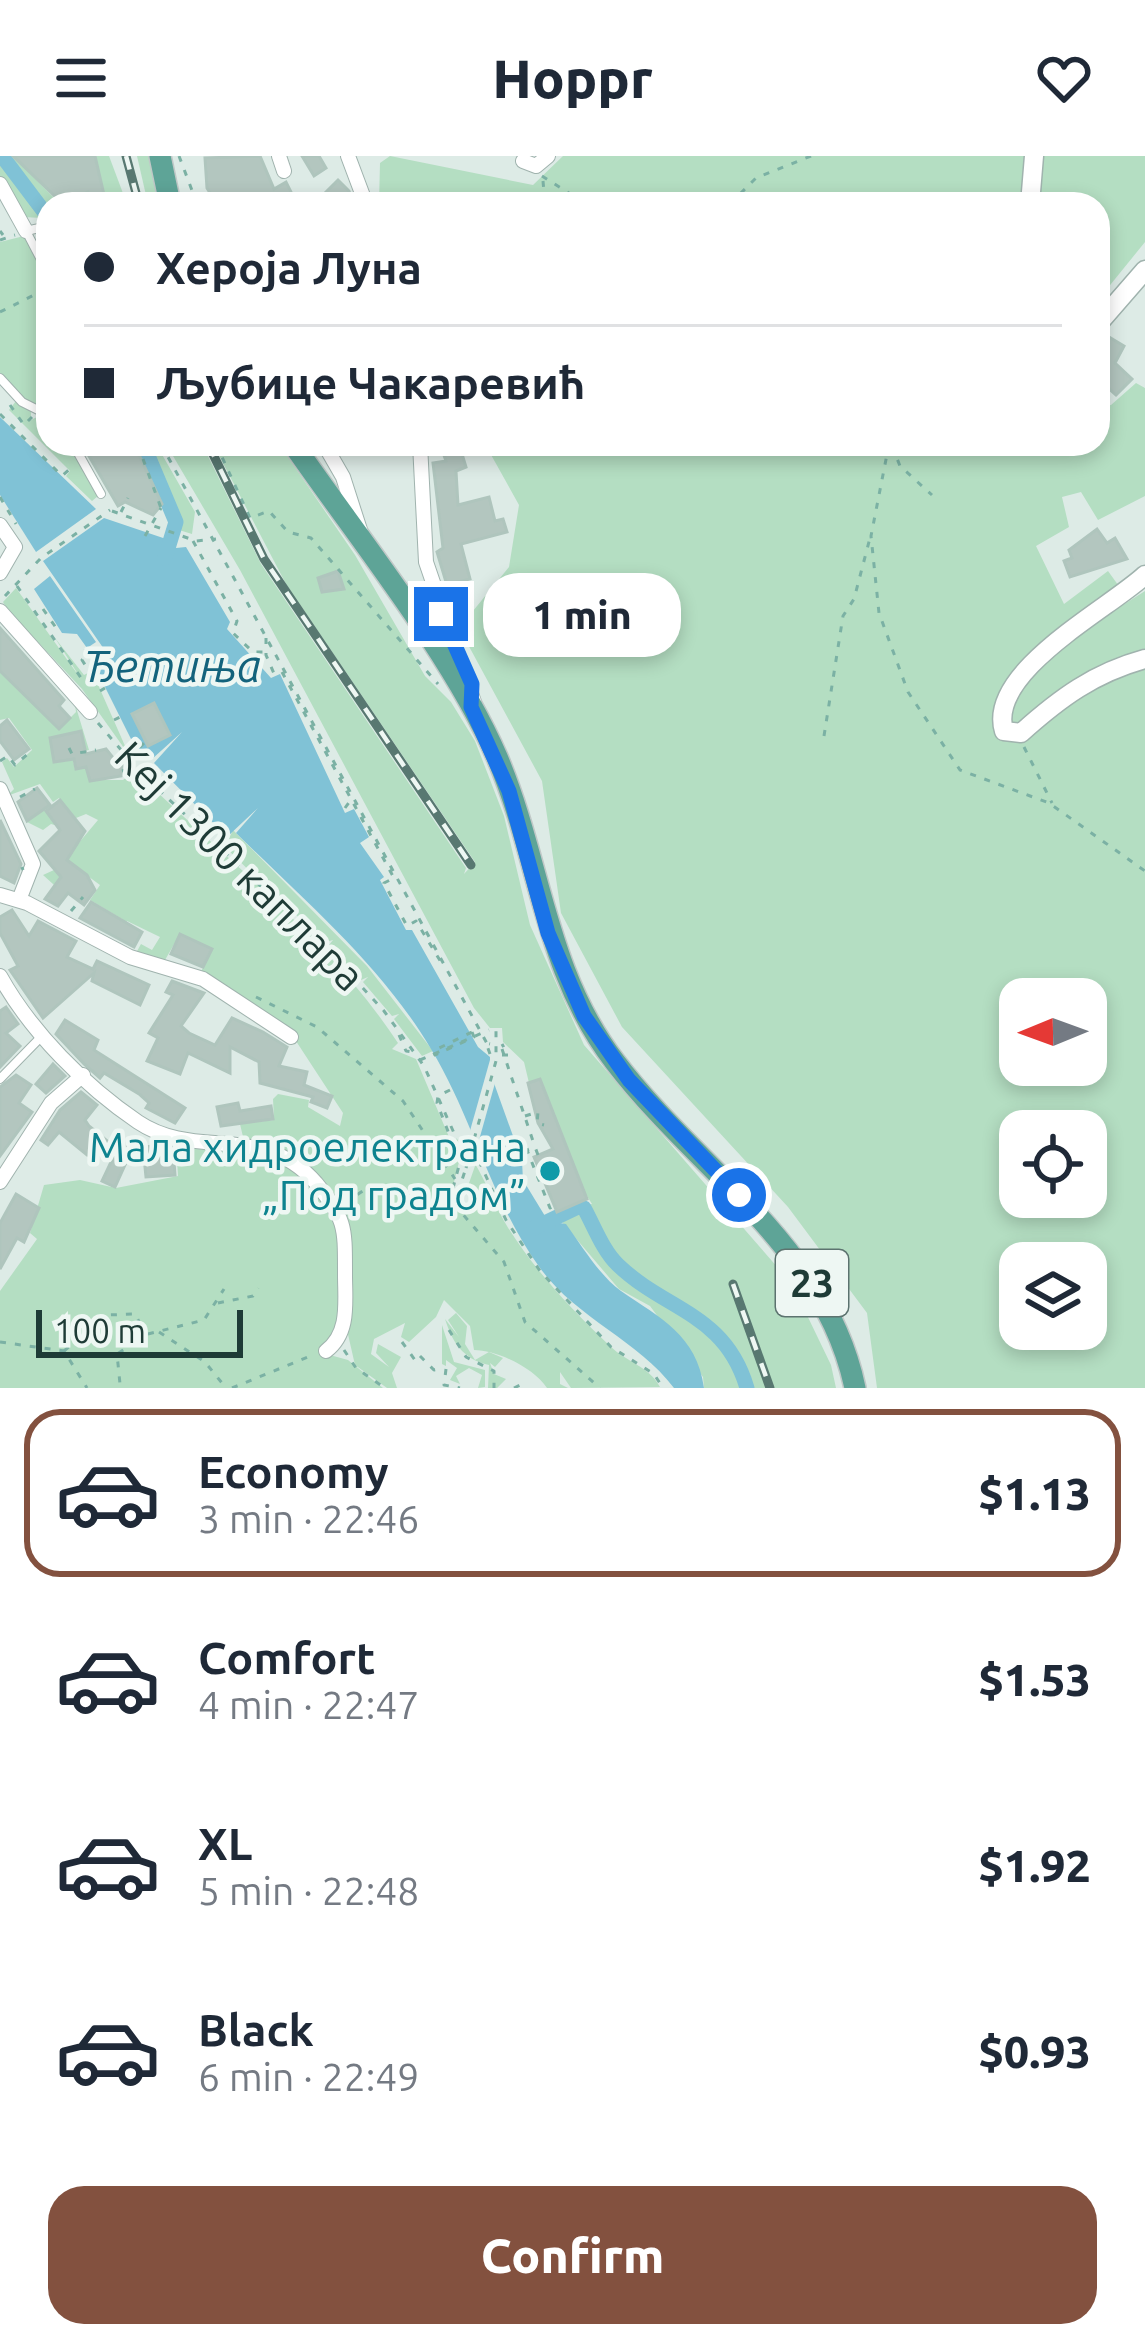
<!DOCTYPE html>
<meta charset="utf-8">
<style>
:root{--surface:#fff;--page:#f2f2f3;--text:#1f2937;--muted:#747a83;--line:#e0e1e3;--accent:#83513f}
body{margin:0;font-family:Ubuntu,sans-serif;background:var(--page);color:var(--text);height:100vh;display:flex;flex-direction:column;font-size:45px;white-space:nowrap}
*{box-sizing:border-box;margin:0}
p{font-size:39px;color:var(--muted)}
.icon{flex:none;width:66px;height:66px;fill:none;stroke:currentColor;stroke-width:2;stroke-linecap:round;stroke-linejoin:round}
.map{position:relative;height:1232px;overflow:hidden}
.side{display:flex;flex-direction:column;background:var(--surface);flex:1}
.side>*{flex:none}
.hud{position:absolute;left:36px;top:36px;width:1074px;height:264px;border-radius:36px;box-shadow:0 6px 18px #0003;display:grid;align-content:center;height:264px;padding:0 48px;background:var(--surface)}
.needle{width:78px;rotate:269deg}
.buttons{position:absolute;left:999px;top:822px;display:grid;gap:24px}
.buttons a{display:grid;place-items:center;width:108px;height:108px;border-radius:24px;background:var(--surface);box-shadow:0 6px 18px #0003;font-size:60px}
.scale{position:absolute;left:36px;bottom:30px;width:207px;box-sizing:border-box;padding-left:12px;border:6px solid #1e3b36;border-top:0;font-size:33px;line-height:42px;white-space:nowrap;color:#1e3b36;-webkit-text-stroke:9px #eef7f3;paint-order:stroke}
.end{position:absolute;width:54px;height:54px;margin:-27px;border:15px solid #1a73e8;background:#fff;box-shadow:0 0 0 6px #fff}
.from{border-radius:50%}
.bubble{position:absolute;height:84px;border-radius:36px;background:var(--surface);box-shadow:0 6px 18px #0003;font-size:39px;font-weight:800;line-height:84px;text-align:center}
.hud b{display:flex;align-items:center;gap:42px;height:114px;font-size:45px}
.hud b+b{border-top:3px solid var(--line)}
.hud i{width:30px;height:30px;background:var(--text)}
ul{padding:21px 0 0;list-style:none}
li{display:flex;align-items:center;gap:36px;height:168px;margin:0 24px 18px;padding:0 24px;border:6px solid transparent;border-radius:36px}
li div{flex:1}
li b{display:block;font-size:45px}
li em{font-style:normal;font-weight:800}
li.selected{border-color:var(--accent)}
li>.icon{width:108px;height:108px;stroke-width:1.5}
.cta{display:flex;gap:24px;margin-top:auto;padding:24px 48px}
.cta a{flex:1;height:138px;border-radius:36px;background:var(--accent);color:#fff;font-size:48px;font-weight:800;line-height:138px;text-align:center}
header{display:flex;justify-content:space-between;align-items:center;height:156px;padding:0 48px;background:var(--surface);font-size:54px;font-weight:800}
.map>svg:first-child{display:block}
.green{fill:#b4dec2;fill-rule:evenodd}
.water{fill:#80c2d6}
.pier{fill:#ddebe6}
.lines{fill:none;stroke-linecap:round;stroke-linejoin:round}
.canal{stroke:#80c2d6;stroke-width:15}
.building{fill:#b3c6bf;stroke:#afc5bd;stroke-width:3}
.service-casing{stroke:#a0b3ae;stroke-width:10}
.minor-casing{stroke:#a0b3ae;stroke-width:16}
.tertiary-casing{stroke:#a0b3ae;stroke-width:21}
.primary-casing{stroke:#c0c8c7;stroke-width:24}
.path{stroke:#7bb1a4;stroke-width:3;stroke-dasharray:6 9;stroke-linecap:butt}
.service{stroke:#fff;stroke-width:8}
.minor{stroke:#fff;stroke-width:14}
.tertiary{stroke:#fff;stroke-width:18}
.primary{stroke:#5ea497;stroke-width:21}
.rail-casing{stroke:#587871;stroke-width:9}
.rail{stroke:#eef7f3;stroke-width:4.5;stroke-dasharray:14;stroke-linecap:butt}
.path-bridge{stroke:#7bb1a4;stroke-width:3;stroke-dasharray:6 9;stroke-linecap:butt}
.route{stroke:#1a73e8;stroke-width:15}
.culture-dot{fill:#0f9aa8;stroke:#eef7f3;stroke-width:4.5}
.labels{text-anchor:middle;stroke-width:9;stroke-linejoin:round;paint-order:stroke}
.shield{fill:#eef7f3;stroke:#5c736f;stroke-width:3}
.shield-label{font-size:39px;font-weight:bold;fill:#1e3b36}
.street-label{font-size:42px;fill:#1e3b36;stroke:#eef7f3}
.culture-label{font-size:42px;fill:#0d838f;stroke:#eef7f3;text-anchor:end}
.water-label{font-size:45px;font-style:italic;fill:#13637c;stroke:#eef7f3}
</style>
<header><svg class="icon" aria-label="menu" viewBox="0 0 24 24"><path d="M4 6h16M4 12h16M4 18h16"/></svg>Hoppr<svg class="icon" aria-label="heart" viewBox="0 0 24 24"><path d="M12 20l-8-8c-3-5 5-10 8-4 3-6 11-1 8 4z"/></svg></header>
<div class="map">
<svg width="1145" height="1232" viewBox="0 0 1145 1232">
<rect width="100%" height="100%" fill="#ddebe6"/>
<g class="green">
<polygon points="7,0 13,0 60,48 48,48 48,56"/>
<polygon points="96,0 109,0 127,48 104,48"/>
<polygon points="137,0 149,0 158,48 148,48"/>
<polygon points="390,0 533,29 563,0 1145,0 1145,86 1098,144 1098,48 379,48 380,7"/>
<polygon points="0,2 43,62 22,61 0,20"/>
<polygon points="24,80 48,125 48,254 28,246 0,217 0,86"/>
<path d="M1136,227L1145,232V340L1098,364L1081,336L1062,341L1069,371L1036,390L1064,448L1108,415L1121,433L1079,477L1145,435V1232H877L867,1157L788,1051L622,871L561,757L542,625L459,472L509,411L519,349L485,288H1098V251L1111,249ZM1020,843H1086V909H1020ZM1020,975H1086V1041H1020ZM1020,1107H1086V1173H1020Z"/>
<polygon points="16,245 31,255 31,264 39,260 48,266 48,288 69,288 98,340 92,345 66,320 70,315 9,254"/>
<polygon points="148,288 156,288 195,356 192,378 179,374 172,339"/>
<path d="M166,288H202L261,408L466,712L464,718L475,706L286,428L213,288H279L355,399L425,520L451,546L475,585L504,660L530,769L584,889L792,1128L831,1209L836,1232H753C729,1156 672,1153 621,1106C606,1092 597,1067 587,1049L592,1048L578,1026L540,923L529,927L524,906L503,886L502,872H490L474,852L240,414Z"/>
<polygon points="16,432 81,523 55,482 84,519 92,515 129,599 82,533 8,454 3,446"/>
<path d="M0,515L47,561L52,557L64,568L76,556L75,548L89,594L73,597L80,576L50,581L54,607L73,604L75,613L86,612L91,624H123L135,615C225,702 331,785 398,887L392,893L416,903L452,988L459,1006L448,1050L468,1053L478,1041L468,1030L475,1010L462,1006L456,982C481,1009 489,1039 507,1070C535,1115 572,1154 610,1190C626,1206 649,1210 660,1231L571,1232L560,1216V1228L568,1232H547C534,1212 497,1194 474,1194L470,1170L444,1144L436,1161L409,1186L401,1181L405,1167L374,1183L371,1198L389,1211L376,1197L378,1188L401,1201L392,1217L397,1232H387L355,1209L347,1174L344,1053L296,1001L244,985L240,968L274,964L273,943L278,938L309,944L308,951L340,970L343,957L294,882L201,816L211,793L180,778L165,804L136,797L141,788L152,794L160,781L127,765L121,775L116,772L122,763L90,744L100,729L77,712L63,737L43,719L54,714L61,719V708L98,664L86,658L76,662L69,673L51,668L43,674L27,666L44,653L53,663L66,652L59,642L53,646L40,628L7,640L14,633L2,606L7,602L14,611L32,594L9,562L0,564Z"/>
<polygon points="233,674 367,810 433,895 422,900 394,863 399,858 392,860 363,826 368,821 361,824 329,789 333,784 326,786 295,758 298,753 293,756 268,732 272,726 265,730 225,691"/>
<polygon points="176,986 277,998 339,1059 340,1168 319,1196 348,1204 383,1232 0,1232 0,1135 37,1083 30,1077 44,1029 80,1024 116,1032 178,1020"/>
<polygon points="580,1054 612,1109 721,1189 743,1232 704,1232 703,1221 650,1150 619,1133 562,1066"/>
<path d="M456,1157L467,1170L465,1188L475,1204L489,1196L503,1202L495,1211L490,1207L494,1218L506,1223L497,1232H488L489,1209C462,1203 452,1185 445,1163L459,1181L448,1164Z"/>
<polygon points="442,1169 454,1206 485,1214 485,1231 478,1232 482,1219 469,1212 456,1220 460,1228 450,1224 457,1212 446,1204 446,1210 442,1208"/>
</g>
<g class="water">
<polygon points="0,261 96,353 36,396 0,339"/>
<path d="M104,362L172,385L176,392L186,391L230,466L227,473L271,522L280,518L345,657L354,653L369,681L360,687L384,721L380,724L406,774H412L478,891L490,901V916L522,1005L523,1024L548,1065L566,1068C582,1090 599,1119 621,1135C660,1162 697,1179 704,1232H674C638,1184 576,1162 540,1112C490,1043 474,964 431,893C382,810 304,744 236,677L258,652L227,681L154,607L182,576L152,603L148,595L139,599L94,509L106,496L43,405Z"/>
<polygon points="50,420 96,486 87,492 77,478 62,477 34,433"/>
</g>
<polygon class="pier" points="490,904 496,906 497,920 474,1002 466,989"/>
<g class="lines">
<g class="canal">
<polyline points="2,0 48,61"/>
<polyline points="143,288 176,366 165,402"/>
<path d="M584,1052C594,1070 603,1095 618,1109C666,1155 725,1157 747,1232"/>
<polyline points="534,1072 578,1051"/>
</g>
</g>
<g class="building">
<polygon points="13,0 95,0 105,43 90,46 88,36 63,48"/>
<polygon points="260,0 274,33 286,26 297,48 270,48 266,40 217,48 207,32 205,2"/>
<polygon points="302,0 319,0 326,12 314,20"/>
<polygon points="338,24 349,35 354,48 330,48 322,40"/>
<polygon points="1109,181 1124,190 1115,207 1132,223 1116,239 1098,223 1098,192"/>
<polygon points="82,288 134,288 162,348 153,359 125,346 118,350"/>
<polygon points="440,288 459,288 466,311 456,315 458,349 489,341 495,365 503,363 507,376 461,388 470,423 458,426 465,454 455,456 437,396 443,392 433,307 446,305"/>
<polygon points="1097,373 1107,387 1115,382 1127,403 1070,421 1064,405 1072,402 1069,394"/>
<polygon points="338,415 344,433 322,436 318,422"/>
<polygon points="0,472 64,544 59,550 70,562 59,573 0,515"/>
<polygon points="154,547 170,579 148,590 132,558"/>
<polygon points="7,564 29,593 14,604 0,585 0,570"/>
<polygon points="81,575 86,598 106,593 114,603 123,602 121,620 90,625 86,611 76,613 74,603 54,606 50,582"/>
<polygon points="37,632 50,649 27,665 18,646"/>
<polygon points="60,644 85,675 67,704 87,719 95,734 84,749 68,737 58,750 45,743 61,721 39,695 60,674 46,655"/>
<polygon points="0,664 21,708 14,727 0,720"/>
<polygon points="91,746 142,776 134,791 80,762"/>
<polygon points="12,754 29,780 38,765 76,785 67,801 93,813 97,805 149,829 140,849 92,825 94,817 43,862 10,814 18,810 0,777 0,761"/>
<polygon points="180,778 212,793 203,811 171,798"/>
<polygon points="172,825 204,837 181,870 189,877 215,889 232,862 263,876 287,891 279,910 307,916 304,929 332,940 327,952 311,946 313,941 260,927 259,906 230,891 230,917 188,897 180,918 147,905 158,882 149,877 173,839 166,836"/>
<polygon points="6,851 18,868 6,877 20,890 0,911 0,855"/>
<polygon points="65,864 98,884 94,894 185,952 175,967 146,952 149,947 139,938 104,917 100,922 84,908 56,878"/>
<polygon points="53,908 65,920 46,937 36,928"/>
<polygon points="16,919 31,929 19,947 32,956 0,1000 0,931"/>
<polygon points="540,923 587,1043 557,1056 534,1001 553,993 538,967 528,927"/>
<polygon points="81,936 97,949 85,964 89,970 112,989 116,981 134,989 115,1031 102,1025 112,1004 91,994 87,999 59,976 48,989 41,984 60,954"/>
<polygon points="238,947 240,955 271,950 273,963 221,970 217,951"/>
<polygon points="162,989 173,992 175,1019 146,1021 143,991"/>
<polygon points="16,1038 39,1052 24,1086 17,1082 0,1113 0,1067"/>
</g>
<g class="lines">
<defs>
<g id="service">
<polyline points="48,70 26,75 48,117"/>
<polyline points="0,222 22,246 48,259"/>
<polyline points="73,288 101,338"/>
<polyline points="0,923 41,881"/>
</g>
<g id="minor">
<polyline points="279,0 284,15"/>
<polyline points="348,0 366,48"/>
<polyline points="523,5 536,10 548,0"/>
<polyline points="0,28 26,75"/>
<polyline points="205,46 206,48"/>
<polyline points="324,288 343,321 361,377"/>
<polyline points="420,288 426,406 474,546"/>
<polyline points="0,369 15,391 0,417"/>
<polyline points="0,455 90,556"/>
<polyline points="0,633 33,708 19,744"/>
<polyline points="0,739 27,747 130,801 203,823 291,881"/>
<path d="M0,820C31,876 85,930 138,966C196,1005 264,966 316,1027C346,1064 345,1070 345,1119C345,1146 350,1177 326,1195"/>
<polyline points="0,1026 51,947 83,919"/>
</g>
<g id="tertiary">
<polyline points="1030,48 1034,0"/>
<polyline points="1098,168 1145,114"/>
<path d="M1145,419C1110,452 986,516 1004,575L1021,577C1060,542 1094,517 1145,503"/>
</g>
<g id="primary">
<polyline points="160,0 170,48"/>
<path d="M293,288C358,382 453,499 497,601C541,704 544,814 615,906C697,1014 826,1091 855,1232"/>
</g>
</defs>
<use href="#service" class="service-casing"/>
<use href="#minor" class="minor-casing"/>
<use href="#tertiary" class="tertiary-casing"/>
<use href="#primary" class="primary-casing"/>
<g class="path">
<polyline points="179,0 193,37"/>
<polyline points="542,20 586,48"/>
<polyline points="543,25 545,48"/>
<polyline points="730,48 756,22 811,0"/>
<polyline points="0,75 3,79"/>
<polyline points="0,84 15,79"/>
<polyline points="0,156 48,132"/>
<polyline points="10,249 24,269 32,261"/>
<polyline points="0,258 62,320 71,312"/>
<polyline points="161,288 490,893"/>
<polyline points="216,288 250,362 269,355 288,376 311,382 438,528"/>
<polyline points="889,288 871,380 879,457 908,536 960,614 1049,647 1145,715"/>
<polyline points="892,290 900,310 932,339"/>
<polyline points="143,303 161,352"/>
<polyline points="0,341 16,368"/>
<polyline points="112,355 196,385 216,383"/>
<polyline points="121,356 128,342"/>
<polyline points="145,380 161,352"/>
<polyline points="193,385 237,465 233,477 253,496 265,496"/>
<polyline points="17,430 84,526"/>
<polyline points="5,440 41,402 110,354"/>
<polyline points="43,453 59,476"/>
<polyline points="266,482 266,499 275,520"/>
<polyline points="85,493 89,499 82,504 91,518 86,523"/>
<polyline points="91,498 110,493"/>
<polyline points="282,516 394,722 384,727 407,770 416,765 444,811"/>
<polyline points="100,535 105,532"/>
<polyline points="114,564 120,561"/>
<polyline points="98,567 140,616 325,791 384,855 424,910 454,977 479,1005 506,1064 540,1115 611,1191 654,1218 663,1232"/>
<polyline points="824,580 843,460 854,443 870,382"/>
<polyline points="1024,591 1052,647"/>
<polyline points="69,592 72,598 96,594"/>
<polyline points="129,602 146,585"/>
<polyline points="116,604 117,605"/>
<polyline points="0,605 8,600 15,609 30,596"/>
<polyline points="122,615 135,611"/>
<polyline points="20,641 35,633"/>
<polyline points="345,652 350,645"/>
<polyline points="71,755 83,741"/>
<polyline points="256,841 317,871 403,945 455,1023"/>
<polygon points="472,876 474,881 435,899 433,895"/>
<polyline points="399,879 406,895 413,896"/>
<polyline points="502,893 535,991"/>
<polyline points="490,898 486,887 490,888"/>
<polyline points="502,899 508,899 502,888"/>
<polyline points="420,904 489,874"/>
<polyline points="450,934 438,940 437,947 460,1006 453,1032 476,1041"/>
<polyline points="525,960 538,956 537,967 544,969"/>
<polyline points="538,999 535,991 527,994 550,1052 554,1050"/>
<polyline points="345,1047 370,1030"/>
<polyline points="454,1048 504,1106 525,1166 600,1232"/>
<polyline points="453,1051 466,1012"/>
<polyline points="218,1147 253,1140 258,1132"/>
<polyline points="449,1174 466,1201 494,1215 494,1232"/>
<polyline points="159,1176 205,1206 226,1232"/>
<polyline points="148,1178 204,1164 224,1133"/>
<polyline points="0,1186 64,1195 87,1232"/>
<polyline points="402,1186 415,1204 419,1199 434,1214 444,1212"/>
<polyline points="344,1194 356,1212 385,1232"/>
<polyline points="64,1195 107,1159 135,1158 146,1179 117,1198 120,1228"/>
<polyline points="446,1213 444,1229 460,1232"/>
<polyline points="232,1232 313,1199"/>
<polyline points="514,1232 520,1229"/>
</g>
<use href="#service" class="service"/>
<use href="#minor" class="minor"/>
<use href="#tertiary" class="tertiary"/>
<use href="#primary" class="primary"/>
<defs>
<g id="rail">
<polyline points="126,0 139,48"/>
<polyline points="208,288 264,403 471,709"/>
<polyline points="733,1128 770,1232"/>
</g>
</defs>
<use href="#rail" class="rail-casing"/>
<use href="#rail" class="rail"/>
<g class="path-bridge">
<polyline points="22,711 23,714"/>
<polyline points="466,1012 496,905 496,874 489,874"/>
</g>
</g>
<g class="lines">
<polyline class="route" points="441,458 472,528 471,551 509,635 548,777 584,860 629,924 739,1039"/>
</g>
<circle class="culture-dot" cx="550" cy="1015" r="12"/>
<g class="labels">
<rect class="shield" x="776" y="1094" width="72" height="66" rx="9"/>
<g class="shield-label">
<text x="812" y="1141">23</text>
</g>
<g class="street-label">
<text transform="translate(240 710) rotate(45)" y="15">Кеј 1300 каплара</text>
</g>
<g class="culture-label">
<text x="526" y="1006">Мала хидроелектрана<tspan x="526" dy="48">„Под градом”</tspan></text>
</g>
<g class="water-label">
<text x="172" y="526">Ђетиња</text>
</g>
</g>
</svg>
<div class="buttons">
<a><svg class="needle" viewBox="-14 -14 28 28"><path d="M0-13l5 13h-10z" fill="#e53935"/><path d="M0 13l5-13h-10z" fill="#747a83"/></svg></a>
<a><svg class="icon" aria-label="locate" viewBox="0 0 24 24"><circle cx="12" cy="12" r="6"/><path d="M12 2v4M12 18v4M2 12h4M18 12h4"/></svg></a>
<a><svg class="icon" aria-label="layers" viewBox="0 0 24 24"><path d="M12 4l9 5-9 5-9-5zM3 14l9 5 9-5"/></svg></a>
</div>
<div class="scale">100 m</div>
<i class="end from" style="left:739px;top:1039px"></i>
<i class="end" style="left:441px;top:458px"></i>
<div class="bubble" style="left:483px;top:417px;width:198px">1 min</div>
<div class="hud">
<b><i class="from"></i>Хероја Луна</b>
<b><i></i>Љубице Чакаревић</b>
</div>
</div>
<section class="side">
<ul>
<li class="selected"><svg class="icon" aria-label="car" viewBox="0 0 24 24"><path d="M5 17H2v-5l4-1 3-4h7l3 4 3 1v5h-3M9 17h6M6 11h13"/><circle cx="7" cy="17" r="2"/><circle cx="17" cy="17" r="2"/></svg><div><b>Economy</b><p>3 min · 22:46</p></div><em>$1.13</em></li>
<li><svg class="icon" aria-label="car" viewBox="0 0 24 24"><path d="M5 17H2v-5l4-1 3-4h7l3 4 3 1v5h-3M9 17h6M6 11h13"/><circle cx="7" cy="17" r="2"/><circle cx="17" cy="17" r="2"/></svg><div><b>Comfort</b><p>4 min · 22:47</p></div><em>$1.53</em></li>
<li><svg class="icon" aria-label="car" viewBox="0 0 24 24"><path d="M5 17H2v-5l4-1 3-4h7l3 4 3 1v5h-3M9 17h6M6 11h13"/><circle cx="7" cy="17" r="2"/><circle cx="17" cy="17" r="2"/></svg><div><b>XL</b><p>5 min · 22:48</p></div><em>$1.92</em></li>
<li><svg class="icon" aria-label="car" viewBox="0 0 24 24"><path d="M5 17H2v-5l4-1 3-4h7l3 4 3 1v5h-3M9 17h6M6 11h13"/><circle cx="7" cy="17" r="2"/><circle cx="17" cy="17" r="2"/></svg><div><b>Black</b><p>6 min · 22:49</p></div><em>$0.93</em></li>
</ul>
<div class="cta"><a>Confirm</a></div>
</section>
